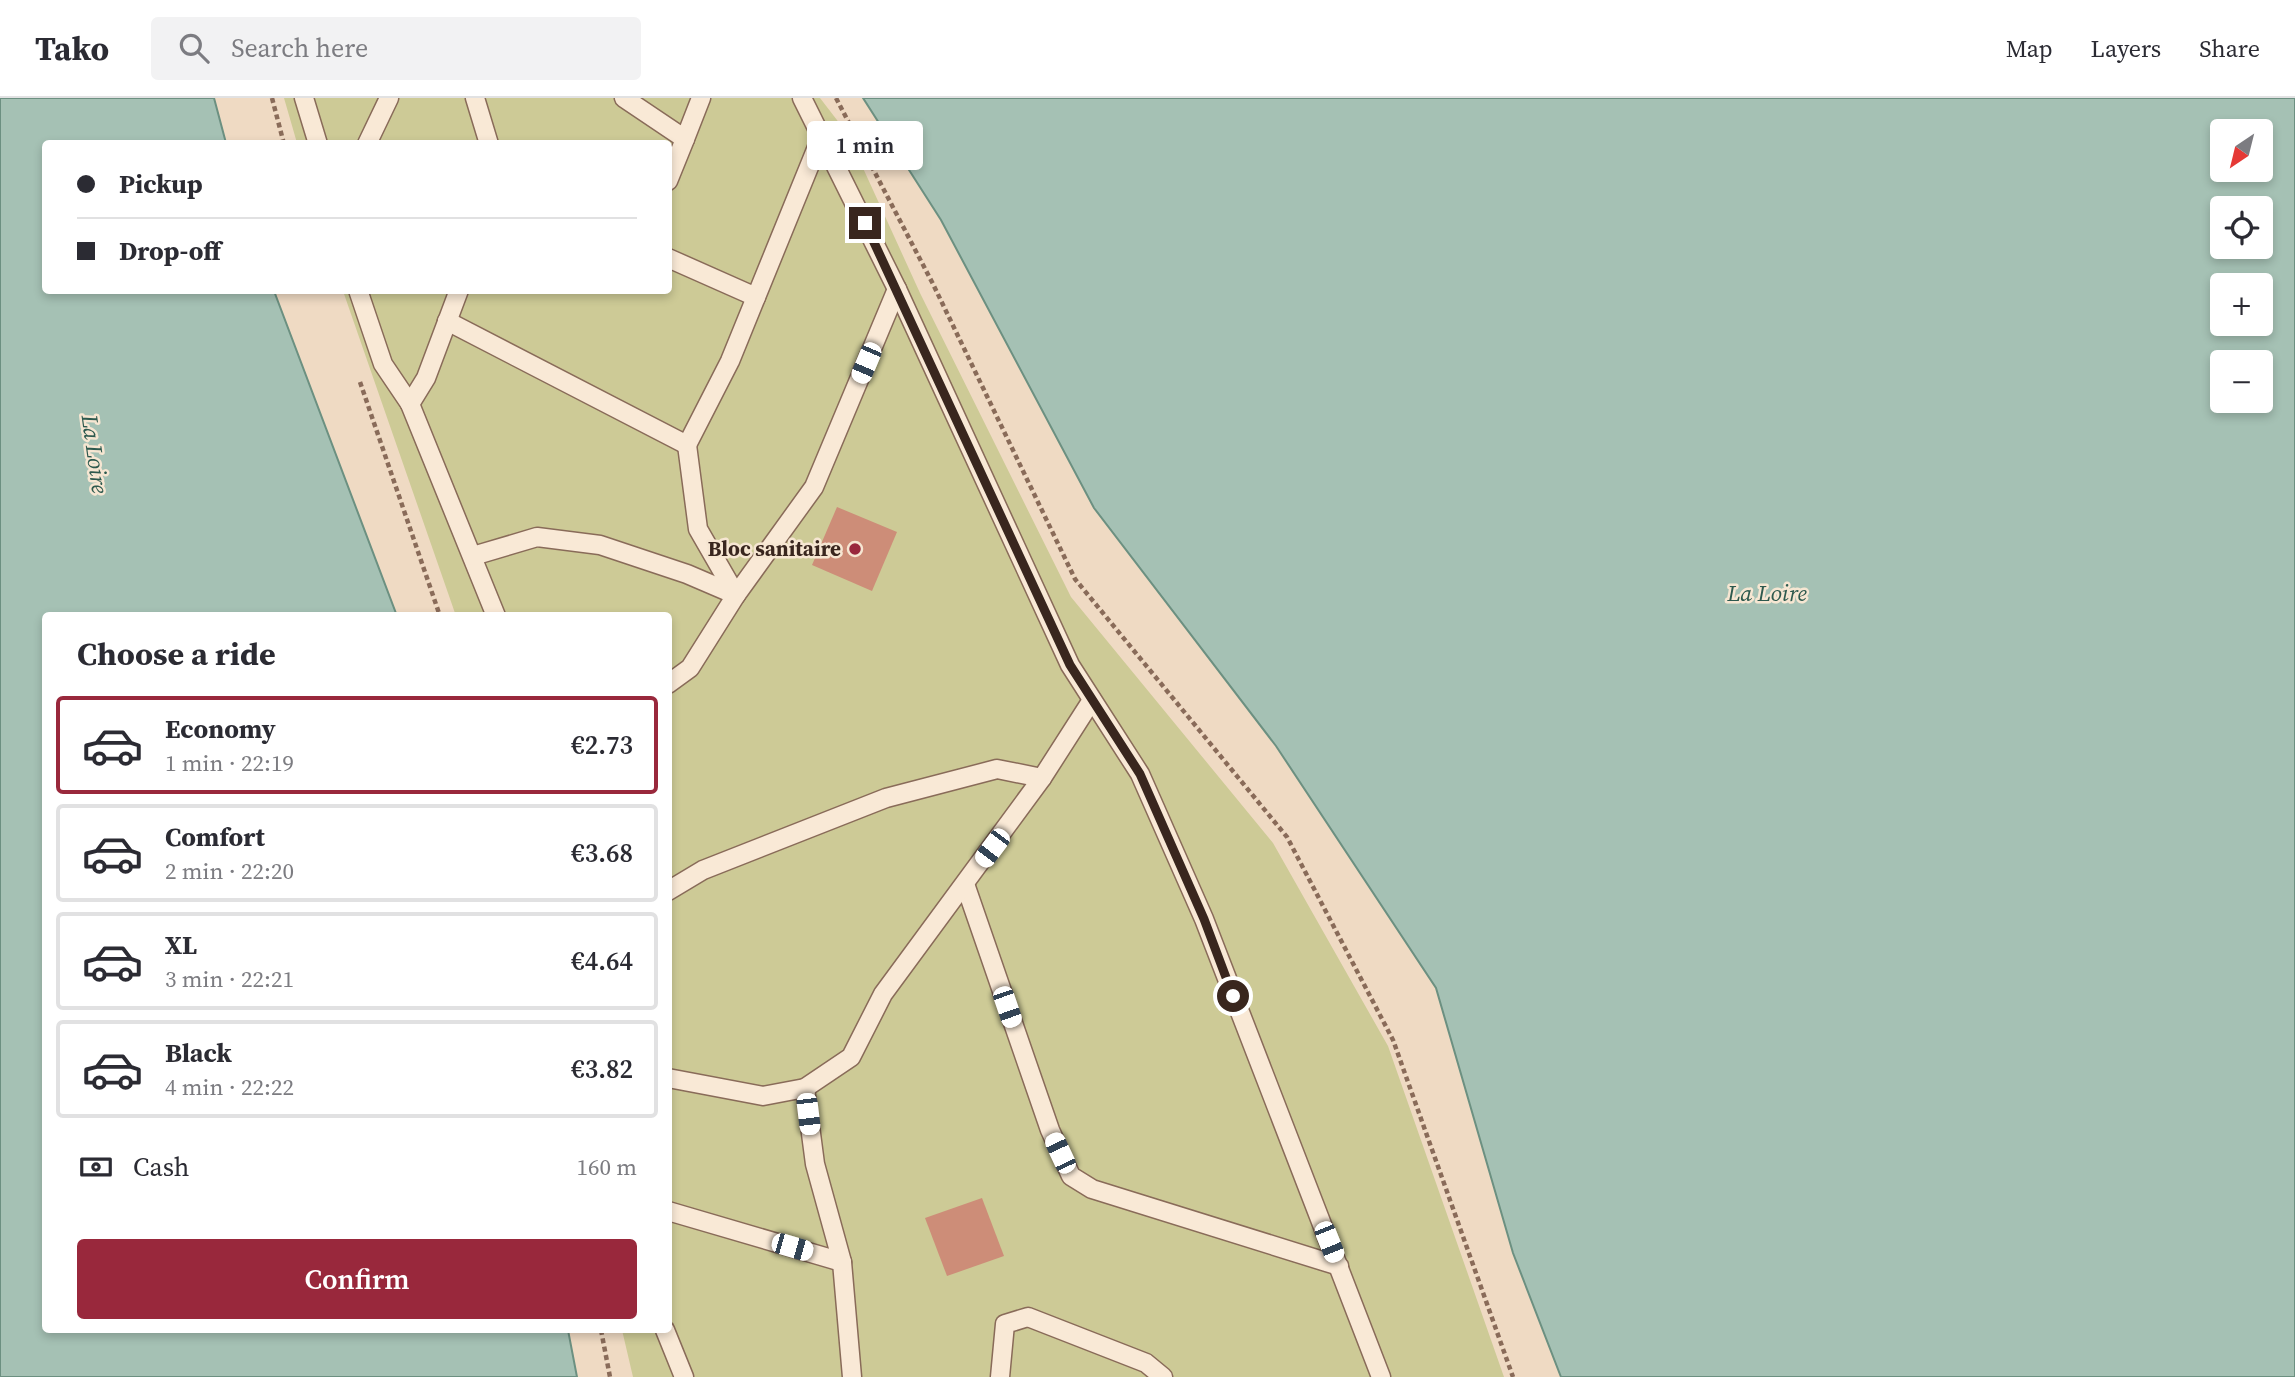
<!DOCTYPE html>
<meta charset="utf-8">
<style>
:root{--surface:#fff;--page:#f2f2f3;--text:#2b2b33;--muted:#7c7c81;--line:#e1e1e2;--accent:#99283c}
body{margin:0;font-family:"Source Serif 4",serif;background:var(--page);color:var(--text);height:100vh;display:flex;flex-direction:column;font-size:26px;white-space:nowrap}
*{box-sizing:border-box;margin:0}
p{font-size:23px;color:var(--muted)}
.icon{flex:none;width:38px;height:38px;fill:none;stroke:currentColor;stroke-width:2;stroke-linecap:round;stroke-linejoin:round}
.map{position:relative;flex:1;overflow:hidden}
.drawer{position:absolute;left:42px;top:514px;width:630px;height:721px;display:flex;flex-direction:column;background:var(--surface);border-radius:7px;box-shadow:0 4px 10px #0003}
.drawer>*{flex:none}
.hud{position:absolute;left:42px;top:42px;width:630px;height:154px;border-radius:7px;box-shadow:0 4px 10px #0003;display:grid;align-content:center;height:154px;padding:0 35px;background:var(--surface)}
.needle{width:46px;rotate:215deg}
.tools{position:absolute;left:2210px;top:21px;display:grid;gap:14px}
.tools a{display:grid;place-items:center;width:63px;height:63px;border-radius:7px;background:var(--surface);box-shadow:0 4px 10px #0003;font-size:35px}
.end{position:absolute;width:32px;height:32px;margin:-16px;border:9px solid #39261e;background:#fff;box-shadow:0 0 0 4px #fff}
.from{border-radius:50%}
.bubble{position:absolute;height:49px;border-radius:7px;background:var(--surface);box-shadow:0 4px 10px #0003;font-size:23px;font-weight:600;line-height:49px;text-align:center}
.car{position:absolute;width:21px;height:42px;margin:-21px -10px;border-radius:9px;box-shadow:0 0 5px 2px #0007;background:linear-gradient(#fff 24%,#345 0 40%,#fff 0 76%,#345 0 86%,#fff 0)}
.hud b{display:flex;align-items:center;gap:24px;height:66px;font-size:26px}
.hud b+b{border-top:2px solid var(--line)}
.hud i{width:18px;height:18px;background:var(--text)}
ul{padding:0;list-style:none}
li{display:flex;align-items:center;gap:21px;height:98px;margin:0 14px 10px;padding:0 21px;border:4px solid var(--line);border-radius:7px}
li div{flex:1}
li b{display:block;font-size:26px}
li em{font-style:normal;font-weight:600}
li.current{border-color:var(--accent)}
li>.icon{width:63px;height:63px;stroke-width:1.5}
h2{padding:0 35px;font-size:32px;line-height:84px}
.pay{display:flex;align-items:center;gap:18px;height:77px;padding:0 35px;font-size:26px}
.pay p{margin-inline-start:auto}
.cta{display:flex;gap:14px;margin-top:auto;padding:14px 35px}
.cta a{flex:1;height:80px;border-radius:7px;background:var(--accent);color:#fff;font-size:28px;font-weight:600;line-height:80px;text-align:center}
header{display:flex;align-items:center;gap:42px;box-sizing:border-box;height:98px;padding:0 35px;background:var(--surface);border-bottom:2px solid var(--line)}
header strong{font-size:33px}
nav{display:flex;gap:38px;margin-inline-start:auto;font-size:24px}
.search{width:490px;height:63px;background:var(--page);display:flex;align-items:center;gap:18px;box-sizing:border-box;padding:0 24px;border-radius:7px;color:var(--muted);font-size:26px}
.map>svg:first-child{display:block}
.green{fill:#cdca96}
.water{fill:#a5c1b4;stroke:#6c9081;stroke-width:2;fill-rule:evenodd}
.building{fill:#cd8d78}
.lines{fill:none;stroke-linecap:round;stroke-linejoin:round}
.lane-casing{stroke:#896b59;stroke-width:21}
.path{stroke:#896b59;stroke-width:4.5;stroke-dasharray:5 3.5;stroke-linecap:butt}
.lane{stroke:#f9e9d6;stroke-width:18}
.route{stroke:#39261e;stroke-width:9}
.poi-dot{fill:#99283c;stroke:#f6e6d2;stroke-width:2.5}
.labels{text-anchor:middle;stroke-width:5;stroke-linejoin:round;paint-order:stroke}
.poi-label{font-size:21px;font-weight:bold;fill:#39261e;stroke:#f6e6d2;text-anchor:end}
.water-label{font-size:23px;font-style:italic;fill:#2d594e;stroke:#f6e6d2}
</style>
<header>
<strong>Tako</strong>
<div class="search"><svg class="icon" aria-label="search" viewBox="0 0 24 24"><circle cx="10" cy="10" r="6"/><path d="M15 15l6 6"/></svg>Search here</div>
<nav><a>Map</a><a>Layers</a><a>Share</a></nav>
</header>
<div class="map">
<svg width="2295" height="1279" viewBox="0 0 2295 1279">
<rect width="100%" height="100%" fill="#efdac3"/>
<polygon class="green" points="284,0 820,0 847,35 920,195 1071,499 1273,745 1388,948 1504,1279 633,1279 622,1232 668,1232 668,518 456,518 343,193 668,192 668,46 297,45"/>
<g class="water">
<polygon points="0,0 214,0 226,45 46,46 46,192 274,193 397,518 46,518 46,1232 568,1232 577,1279 0,1279"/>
<path d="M863,0H2295V1279H1561L1513,1155L1436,890L1276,648L1094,410L941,122ZM2222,33H2261V72H2222ZM2222,110H2261V149H2222ZM2222,187H2261V226H2222ZM2222,264H2261V303H2222Z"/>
</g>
<g class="building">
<polygon points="837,409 897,434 872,493 812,467"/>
<polygon points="982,1100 1004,1158 947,1178 925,1120"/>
</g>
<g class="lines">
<defs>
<g id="lane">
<polyline points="304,0 318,46"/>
<polyline points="475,0 489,46"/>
<polyline points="624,0 685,41 701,0"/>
<polyline points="802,0 897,191 1070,567 1140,676 1204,821 1381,1279"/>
<polyline points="367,46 389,0"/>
<polyline points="668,83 685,41"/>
<polyline points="668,160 756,199"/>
<polyline points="358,192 383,266 410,306"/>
<polyline points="459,192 426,280 410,306 496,518"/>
<polyline points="447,223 687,347 730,263 822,37"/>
<polyline points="687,347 698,431 736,497"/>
<polyline points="473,458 537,439 600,447 687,476 736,497"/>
<polyline points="668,586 690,570 736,497 814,389 897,191"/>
<polyline points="965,786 1050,1032 1071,1078 1092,1091 1339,1168"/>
<polyline points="668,793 703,772 886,700 997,671 1042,680"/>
<polyline points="668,980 763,998 805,990 851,959 883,896 1042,680 1092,602"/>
<polyline points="805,990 815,1066 842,1164 852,1279"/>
<polyline points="668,1113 842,1164"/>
<polyline points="665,1232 684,1279"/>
<polyline points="1000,1279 1005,1226 1028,1219 1146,1265 1163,1279"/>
</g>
</defs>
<use href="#lane" class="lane-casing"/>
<g class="path">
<polyline points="272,0 284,46"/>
<polyline points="836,0 933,186 1075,481 1287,739 1393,942 1513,1279"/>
<polyline points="360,284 440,518"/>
<polyline points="601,1232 610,1279"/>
</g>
<use href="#lane" class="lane"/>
</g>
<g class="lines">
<polyline class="route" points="865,125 1070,567 1140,676 1204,821 1233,898"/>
</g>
<circle class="poi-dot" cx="855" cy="451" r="7"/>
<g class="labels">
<g class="poi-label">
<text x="841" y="458">Bloc sanitaire</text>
</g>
<g class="water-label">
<text transform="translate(95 356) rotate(82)" y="8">La Loire</text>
<text x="1767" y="503">La Loire</text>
</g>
</g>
</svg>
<div class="tools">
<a><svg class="needle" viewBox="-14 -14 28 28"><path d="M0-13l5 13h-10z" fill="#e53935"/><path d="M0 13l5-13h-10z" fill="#7c7c81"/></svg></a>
<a><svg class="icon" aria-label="locate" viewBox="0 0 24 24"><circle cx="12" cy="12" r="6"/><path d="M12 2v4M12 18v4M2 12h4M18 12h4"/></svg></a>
<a>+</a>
<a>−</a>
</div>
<i class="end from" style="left:1233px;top:898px"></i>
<i class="end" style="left:865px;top:125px"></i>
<div class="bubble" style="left:807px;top:23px;width:116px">1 min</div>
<i class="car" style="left:866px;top:265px;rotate:203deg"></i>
<i class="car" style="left:992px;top:750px;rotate:217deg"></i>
<i class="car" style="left:1007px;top:909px;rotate:161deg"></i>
<i class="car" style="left:808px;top:1016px;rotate:173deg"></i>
<i class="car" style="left:1060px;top:1055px;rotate:335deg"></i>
<i class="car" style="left:1329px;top:1144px;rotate:158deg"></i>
<i class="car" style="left:792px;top:1149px;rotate:106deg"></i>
<div class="hud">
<b><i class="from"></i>Pickup</b>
<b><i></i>Drop-off</b>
</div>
<section class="drawer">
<h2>Choose a ride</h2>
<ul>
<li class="current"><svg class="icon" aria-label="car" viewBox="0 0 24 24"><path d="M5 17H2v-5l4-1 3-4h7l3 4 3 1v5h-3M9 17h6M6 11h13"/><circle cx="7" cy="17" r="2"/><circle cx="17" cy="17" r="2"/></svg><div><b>Economy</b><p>1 min · 22:19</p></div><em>€2.73</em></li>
<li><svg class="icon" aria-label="car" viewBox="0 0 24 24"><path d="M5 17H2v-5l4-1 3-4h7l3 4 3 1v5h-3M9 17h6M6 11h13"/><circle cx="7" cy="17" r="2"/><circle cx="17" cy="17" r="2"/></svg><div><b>Comfort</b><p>2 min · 22:20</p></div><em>€3.68</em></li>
<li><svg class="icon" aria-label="car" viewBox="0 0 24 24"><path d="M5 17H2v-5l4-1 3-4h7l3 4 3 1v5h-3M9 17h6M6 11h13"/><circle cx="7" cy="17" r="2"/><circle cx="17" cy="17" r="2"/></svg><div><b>XL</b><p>3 min · 22:21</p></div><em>€4.64</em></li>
<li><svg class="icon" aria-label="car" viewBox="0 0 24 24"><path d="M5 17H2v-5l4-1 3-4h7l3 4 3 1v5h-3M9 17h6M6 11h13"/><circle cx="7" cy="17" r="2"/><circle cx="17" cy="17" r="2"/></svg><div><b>Black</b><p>4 min · 22:22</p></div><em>€3.82</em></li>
</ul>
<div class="pay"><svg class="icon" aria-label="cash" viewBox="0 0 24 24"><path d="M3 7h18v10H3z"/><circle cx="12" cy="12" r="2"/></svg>Cash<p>160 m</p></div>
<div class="cta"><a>Confirm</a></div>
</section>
</div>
